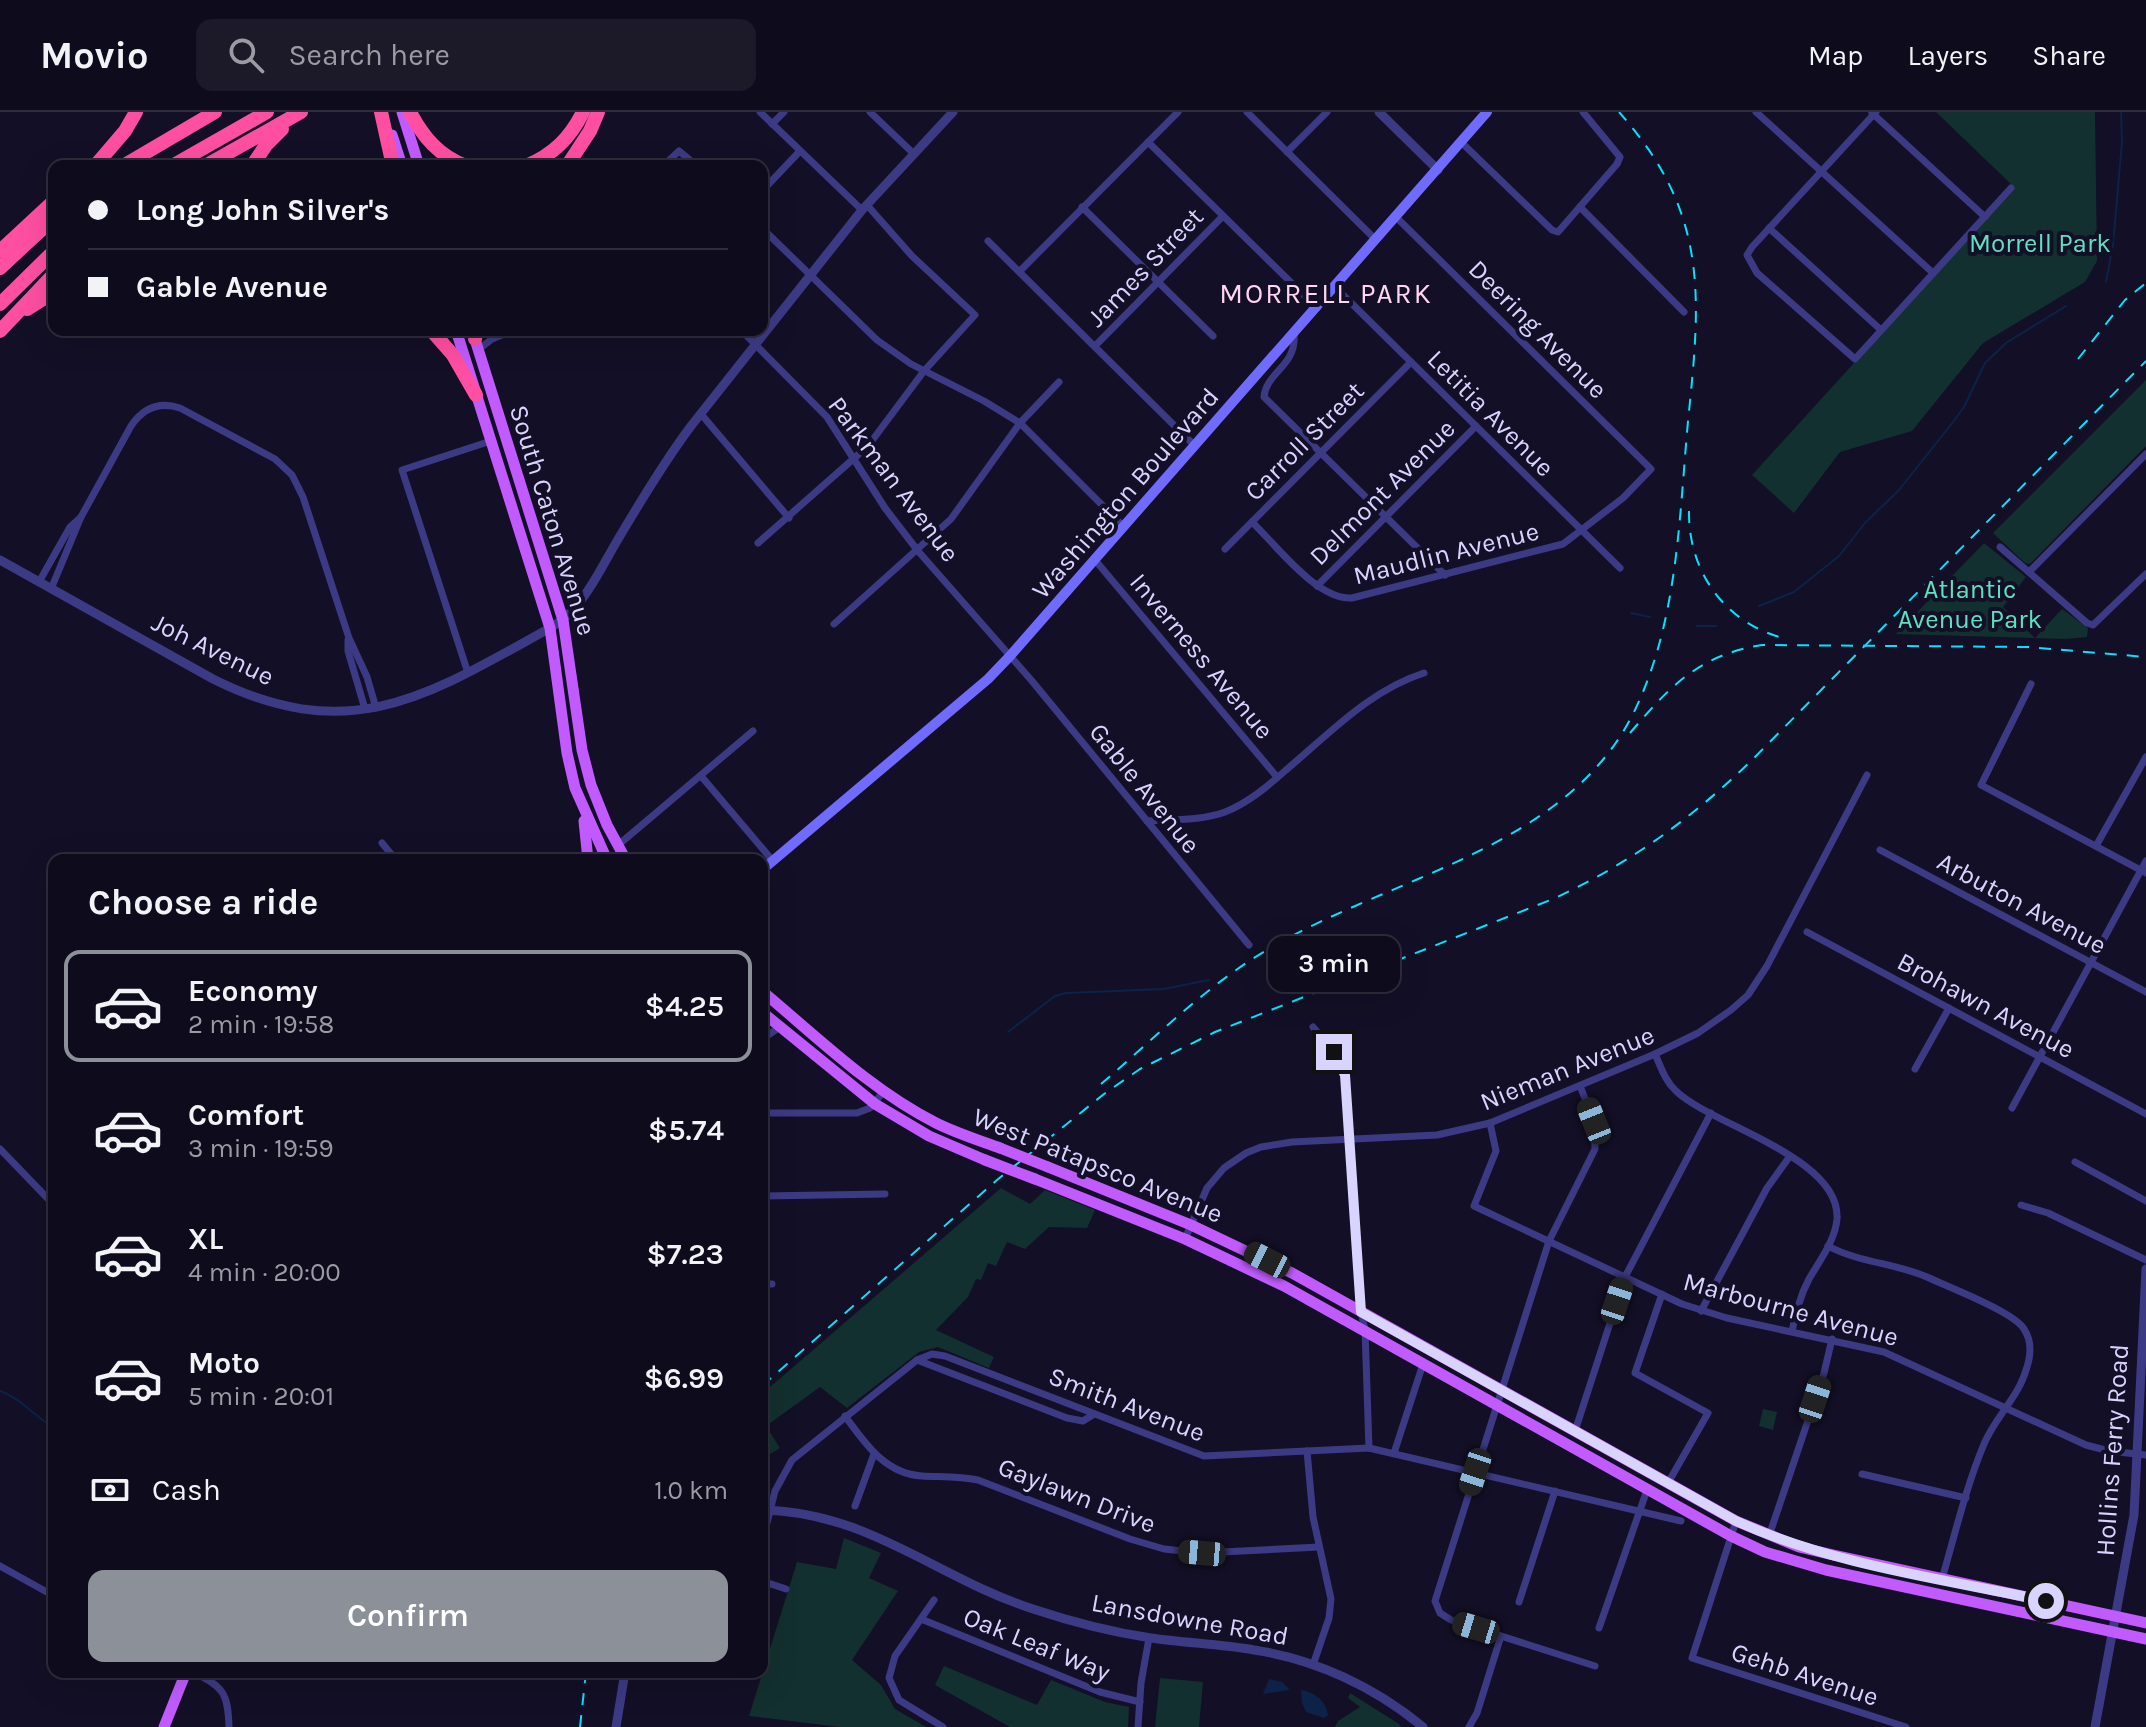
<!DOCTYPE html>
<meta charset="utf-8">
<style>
:root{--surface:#0e0b1c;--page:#1c1929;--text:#f1f3f6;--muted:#9b9ba3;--line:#2e2b3b;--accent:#8c9099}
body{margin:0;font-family:Karla,sans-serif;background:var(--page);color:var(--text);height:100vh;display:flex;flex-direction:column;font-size:30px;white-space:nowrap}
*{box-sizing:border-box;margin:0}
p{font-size:26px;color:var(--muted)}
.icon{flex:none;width:44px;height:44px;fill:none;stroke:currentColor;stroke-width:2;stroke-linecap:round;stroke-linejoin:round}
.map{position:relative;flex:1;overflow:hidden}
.details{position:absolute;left:48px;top:742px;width:720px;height:824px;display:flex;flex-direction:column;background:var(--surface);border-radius:16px;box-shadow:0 8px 32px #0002,0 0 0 2px var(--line)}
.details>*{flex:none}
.guide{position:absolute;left:48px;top:48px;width:720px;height:176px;border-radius:16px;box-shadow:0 8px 32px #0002,0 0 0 2px var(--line);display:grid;align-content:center;height:176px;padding:0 40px;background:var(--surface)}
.end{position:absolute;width:36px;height:36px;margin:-18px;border:10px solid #d9d4ff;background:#111;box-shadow:0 0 0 4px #111}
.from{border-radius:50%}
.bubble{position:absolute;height:56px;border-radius:16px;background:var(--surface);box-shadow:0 8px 32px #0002,0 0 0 2px var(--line);font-size:26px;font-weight:600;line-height:56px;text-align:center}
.car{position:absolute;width:24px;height:48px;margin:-24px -12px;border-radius:10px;box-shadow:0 0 6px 2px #0007;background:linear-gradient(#222 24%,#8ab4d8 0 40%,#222 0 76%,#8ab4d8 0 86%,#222 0)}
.guide b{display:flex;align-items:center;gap:28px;height:76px;font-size:30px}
.guide b+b{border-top:2px solid var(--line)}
.guide i{width:20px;height:20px;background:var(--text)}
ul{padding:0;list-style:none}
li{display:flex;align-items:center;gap:24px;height:112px;margin:0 16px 12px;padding:0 24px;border:4px solid transparent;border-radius:16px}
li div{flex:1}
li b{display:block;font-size:30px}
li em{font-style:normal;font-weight:600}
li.selected{border-color:var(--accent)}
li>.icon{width:72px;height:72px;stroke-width:1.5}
h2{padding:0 40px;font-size:36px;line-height:96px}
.pay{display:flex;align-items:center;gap:20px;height:88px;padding:0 40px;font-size:30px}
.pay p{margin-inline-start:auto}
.primary-button{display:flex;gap:16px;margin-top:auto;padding:16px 40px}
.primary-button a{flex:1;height:92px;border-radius:16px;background:var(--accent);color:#fff;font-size:32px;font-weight:600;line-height:92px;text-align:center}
header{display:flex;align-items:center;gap:48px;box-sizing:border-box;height:112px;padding:0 40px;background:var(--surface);border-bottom:2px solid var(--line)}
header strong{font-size:38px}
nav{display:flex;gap:44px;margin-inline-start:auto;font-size:28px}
.search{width:560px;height:72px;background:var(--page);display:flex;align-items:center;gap:20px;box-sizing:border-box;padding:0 28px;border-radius:16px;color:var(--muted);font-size:30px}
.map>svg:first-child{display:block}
.green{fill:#12302f}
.water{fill:#0c2248}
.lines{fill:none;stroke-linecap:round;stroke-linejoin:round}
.stream{stroke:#0c2248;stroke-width:2}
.minor{stroke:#3d3a85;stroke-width:7}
.tertiary{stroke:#3d3a85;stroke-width:9}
.secondary{stroke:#6f6bff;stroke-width:10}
.primary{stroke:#c25bff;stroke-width:11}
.motorway{stroke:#ff4fa3;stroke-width:14}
.rail{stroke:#00e5ff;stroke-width:2;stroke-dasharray:12 10;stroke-linecap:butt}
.primary-bridge{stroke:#c25bff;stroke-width:11}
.route{stroke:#d9d4ff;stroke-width:10}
.labels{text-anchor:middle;stroke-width:8;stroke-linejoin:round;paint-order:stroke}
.park-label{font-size:26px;fill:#5fe0c0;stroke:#130f26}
.street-label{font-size:26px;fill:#d9d4ff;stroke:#130f26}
.neighbourhood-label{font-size:28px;letter-spacing:2px;fill:#ffd6f0;stroke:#130f26}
</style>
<header>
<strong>Movio</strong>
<div class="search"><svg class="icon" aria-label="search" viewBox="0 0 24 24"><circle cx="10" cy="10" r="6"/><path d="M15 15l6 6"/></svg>Search here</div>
<nav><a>Map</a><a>Layers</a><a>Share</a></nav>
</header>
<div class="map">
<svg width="2146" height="1615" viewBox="0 0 2146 1615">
<rect width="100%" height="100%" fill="#130f26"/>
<g class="green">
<polygon points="1936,0 2095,0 2097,149 2085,170 1983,231 1912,319 1840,340 1794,401 1752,363 2014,75"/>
<polygon points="2146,268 2146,334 2030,452 2025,451 1993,421"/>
<polygon points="1984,431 2026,465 2003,495 2035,526 2062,497 2088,516 2087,525 2064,527 1896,522"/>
<polygon points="1001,1076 1030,1092 1045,1078 1095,1098 1087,1116 1049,1115 1025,1137 1007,1130 996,1154 988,1151 981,1168 976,1167 968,1185 936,1218 994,1245 989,1256 938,1235 919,1240 847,1296 820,1275 766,1314 780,1336 762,1347 762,1282"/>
<polygon points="1763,1297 1777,1300 1773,1318 1759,1314"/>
<polygon points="844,1426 881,1441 869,1466 898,1479 852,1548 881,1573 895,1597 926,1615 840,1615 749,1604 797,1450 836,1457"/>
<polygon points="944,1554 1037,1593 1051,1568 1105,1590 1129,1595 1128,1615 1010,1615 935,1573"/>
<polygon points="1160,1566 1203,1570 1199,1615 1155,1615"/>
<polygon points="1350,1581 1399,1612 1401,1615 1335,1615 1338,1609 1360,1595 1348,1586"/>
</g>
<g class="water">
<polygon points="1269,1567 1282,1570 1290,1578 1263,1582"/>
<path d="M1301,1578C1315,1580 1326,1589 1328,1603L1324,1606L1306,1600L1302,1591Z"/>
</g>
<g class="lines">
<g class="stream">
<polyline points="2106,170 2113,133 2122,30 2121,0"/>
<polyline points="1759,494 1794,480 1839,444 1865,411 1899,378 1953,310 1964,295 1985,251 2006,231 2066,194"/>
<polyline points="1631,501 1650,505"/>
<polyline points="1697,514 1716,514"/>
<polyline points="1008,920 1055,884 1066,881 1164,877 1209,868"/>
<path d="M0,1279C21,1286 34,1305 54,1315"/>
</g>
<g class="minor">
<polyline points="760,0 862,98"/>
<polyline points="870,0 914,42"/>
<polyline points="1247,0 1376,128"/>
<polyline points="1756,0 1933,161"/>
<polyline points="1876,0 1752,135 1747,143 1757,161 1855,247 2011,76"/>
<polyline points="1872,1 1985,105"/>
<polyline points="772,12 784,0"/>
<polyline points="1148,30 1317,196"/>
<polyline points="1461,30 1552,118 1558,120 1617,52 1620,45 1583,0"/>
<polyline points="1287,40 1327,0"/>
<polyline points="663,54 679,39 697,54"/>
<polyline points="762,79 800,39"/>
<polyline points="1082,95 1213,224"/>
<polyline points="1580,95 1684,200"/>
<polyline points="762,116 877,228 911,252 984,289 1020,311 1124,415"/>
<polyline points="1769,116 1881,218"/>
<polyline points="988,129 1195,334"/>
<polyline points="1020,159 1178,0"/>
<polyline points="1335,175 1620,456"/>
<polyline points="741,218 827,305 885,396 918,439 1032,569 1249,833"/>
<path d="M1294,222C1297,254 1266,260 1264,285L1445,463"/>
<polyline points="1095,234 1223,104"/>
<polyline points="478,238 492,227 514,218"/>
<polyline points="701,302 789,406"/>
<path d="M81,405L131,314C143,296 159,289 180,296L275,347L292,363L303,385L349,526L367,565L376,596"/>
<path d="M1252,410C1277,434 1317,488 1352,486L1563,432L1623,386L1651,357L1396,105"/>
<polyline points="758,431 868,334 924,259 975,203 912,144 867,93"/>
<polyline points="2000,435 2087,511 2093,513 2146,462"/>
<polyline points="1225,437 1411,250"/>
<polyline points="1095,448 1277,665"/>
<polyline points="2029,460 2146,342"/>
<polyline points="39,470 70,415 81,405 51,477"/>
<polyline points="1317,474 1476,314"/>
<polyline points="834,512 951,407 1020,311 1059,270"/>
<polyline points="348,528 348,539 365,597"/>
<polyline points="468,561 402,358 491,329"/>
<polyline points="2031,572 1981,673 2146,761"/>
<polyline points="701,664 773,749"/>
<path d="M1147,709C1172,707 1201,709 1225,700C1248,691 1268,674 1286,658C1329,622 1370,578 1424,561"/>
<polyline points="382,731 396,748"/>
<polyline points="617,734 753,619"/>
<polyline points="2096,734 2146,645"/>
<polyline points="1880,738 2146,880"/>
<polyline points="1807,820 2146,1002"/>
<polyline points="1313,915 1334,940 1345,963 1361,1200 1365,1218 1369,1336"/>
<polyline points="762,927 780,915"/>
<path d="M1655,942C1661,955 1665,969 1676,979C1711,1013 1841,1045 1837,1107C1835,1129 1820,1148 1809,1167C1800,1184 1796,1201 1792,1219"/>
<polyline points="1915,957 1949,896"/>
<polyline points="1580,974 1594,1009 1595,1037 1549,1129 1435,1489 1440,1501 1451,1508 1595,1554"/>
<polyline points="2012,996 2146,749"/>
<polyline points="762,1001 857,1001 870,996 884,979"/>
<polyline points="1490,1011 1496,1039 1474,1094 1682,1192 1727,1206 1884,1240 2086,1333 2109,1339 2146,1343"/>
<polyline points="0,1037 54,1093"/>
<polyline points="2075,1050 2146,1089"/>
<polyline points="762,1084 885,1082"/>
<polyline points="2021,1093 2048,1101 2146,1148"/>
<polyline points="1185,1127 1207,1076 1224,1056 1246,1041 1261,1035 1292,1030 1437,1023 1490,1011 1655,942 1698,921 1731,898 1748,883 1767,854 1867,663"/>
<path d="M1828,1134C1860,1151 1895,1151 1927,1165C1948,1175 2014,1200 2024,1217C2032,1229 2031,1244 2026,1258C2018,1286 1995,1305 1984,1332C1966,1375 1955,1422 1942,1467"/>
<polyline points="762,1172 772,1172"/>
<polyline points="1662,1182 1635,1261 1708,1301 1668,1371"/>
<polyline points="1701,1199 1767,1076 1790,1044"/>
<polyline points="917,1248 1067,1306 1083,1309 1094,1302"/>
<path d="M845,1304C865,1331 885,1362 922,1364C941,1365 959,1364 978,1368L1130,1427L1164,1437L1202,1441L1319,1435"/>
<polyline points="1575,1319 1625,1165 1711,1001"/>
<polyline points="1307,1339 1313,1405 1331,1487 1329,1506 1313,1553"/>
<polyline points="1394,1341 1423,1252"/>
<polyline points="1862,1362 1966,1386"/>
<polyline points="855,1394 874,1342"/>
<polyline points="1736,1409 1692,1546 1906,1615"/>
<polyline points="1768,1423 1771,1418 1824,1261 1832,1227"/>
<polyline points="762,1431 775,1379 792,1348 917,1248 932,1242 945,1244 1204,1344 1369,1336 1681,1409"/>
<polyline points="0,1454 54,1484"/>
<polyline points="762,1469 786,1477"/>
<polyline points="934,1488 895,1544 889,1566 899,1588 943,1615"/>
<polyline points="1519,1490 1555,1379"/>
<polyline points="921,1507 1100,1580 1140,1590"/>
<polyline points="1599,1516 1647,1378"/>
<path d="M193,1560C223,1575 228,1580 229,1615"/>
<polyline points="1138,1615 1141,1571 1149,1526"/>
<polyline points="1469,1615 1477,1601 1501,1524"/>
</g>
<g class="tertiary">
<polyline points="1379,0 1438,58"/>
<path d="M0,448L213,567C351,636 429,583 550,516C583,497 598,461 617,429C640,390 664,350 691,314L862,98L953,0"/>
<path d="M762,1398C869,1400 937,1466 1033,1497C1072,1510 1111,1520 1151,1526C1185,1531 1220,1532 1254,1538C1315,1547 1375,1575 1423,1615"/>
<polyline points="616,1615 625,1560"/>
<polyline points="2095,1615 2134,1403 2146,1157"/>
</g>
<polyline class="secondary" points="762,758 988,567 1010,544 1487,0"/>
<g class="primary">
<polyline points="402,0 419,54"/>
<polyline points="392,23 402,54"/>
<polyline points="456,218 550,516 567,641 575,676 607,748"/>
<polyline points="473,221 563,508 582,638 591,673 607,713 626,748"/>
<polyline points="584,709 588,748"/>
<path d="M762,879C817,925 872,979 936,1011C956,1021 978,1028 1000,1036"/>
<polyline points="762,900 875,992 929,1024 985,1048"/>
<polyline points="1048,1055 1191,1113 1292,1161 1736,1409 1799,1435 1829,1442 2146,1511"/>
<polyline points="1035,1067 1185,1127 1284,1174 1731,1424 1765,1440 1826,1458 2146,1527"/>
<polyline points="164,1615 186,1560"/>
</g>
<g class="motorway">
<polyline points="381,0 393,54"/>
<path d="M410,0C423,25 439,44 466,54"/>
<polyline points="95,54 125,19 136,0"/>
<polyline points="123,54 215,0"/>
<polyline points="172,54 267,0"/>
<polyline points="205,54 301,0"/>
<polyline points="252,54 266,33 282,17"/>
<path d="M526,54C553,43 570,26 583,0"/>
<polyline points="567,54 590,19 598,0"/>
<polyline points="0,139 54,89"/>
<polyline points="0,156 54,106"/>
<polyline points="0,192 54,139"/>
<polyline points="27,197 54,180"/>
<polyline points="431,218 453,243 476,283"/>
<polyline points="0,219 54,162"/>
<polyline points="475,227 476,218"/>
</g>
<g class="rail">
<polyline points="2078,247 2125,188 2146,171"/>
<path d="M1689,399C1688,460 1726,513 1787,527"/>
<path d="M1630,621C1670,574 1699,543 1762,533L2028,535L2146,545"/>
<path d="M1101,972C1156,925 1209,871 1272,835C1393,764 1567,736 1634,600C1678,509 1679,408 1688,309C1701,184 1709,101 1619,0"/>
<path d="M762,1274L997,1068L1104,982L1140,957L1215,920L1553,787C1629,752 1691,707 1751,649L2146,249"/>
<polyline points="580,1615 586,1560"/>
</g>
<g class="primary-bridge">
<polyline points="1000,1036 1048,1055"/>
<polyline points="985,1048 1035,1067"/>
</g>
</g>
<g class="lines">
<path class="route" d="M1334,940L1345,963L1361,1200L1736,1409C1833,1453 1943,1467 2046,1489"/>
</g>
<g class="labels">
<g class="park-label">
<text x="2040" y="140">Morrell Park</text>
<text x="1970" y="486">Atlantic<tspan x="1970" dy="30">Avenue Park</tspan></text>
</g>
<g class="street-label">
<text transform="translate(1145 155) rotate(-46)" y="9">James Street</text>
<text transform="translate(1538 217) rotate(45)" y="9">Deering Avenue</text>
<text transform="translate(1491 301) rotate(45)" y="9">Letitia Avenue</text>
<text transform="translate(1304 329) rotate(-45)" y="9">Carroll Street</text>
<text transform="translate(894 367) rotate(53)" y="9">Parkman Avenue</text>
<text transform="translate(1382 380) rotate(-45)" y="9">Delmont Avenue</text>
<text transform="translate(1125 381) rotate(-49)" y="9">Washington Boulevard</text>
<text transform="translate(553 408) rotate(73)" y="9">South Caton Avenue</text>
<text transform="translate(1446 441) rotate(-14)" y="9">Maudlin Avenue</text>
<text transform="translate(213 537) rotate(26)" y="9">Joh Avenue</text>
<text transform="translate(1202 544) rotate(50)" y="9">Inverness Avenue</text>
<text transform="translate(1145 676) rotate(51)" y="9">Gable Avenue</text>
<text transform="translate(2022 791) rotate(28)" y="9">Arbuton Avenue</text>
<text transform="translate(1986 893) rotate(28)" y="9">Brohawn Avenue</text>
<text transform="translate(1567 956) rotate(-22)" y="9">Nieman Avenue</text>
<text transform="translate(1098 1053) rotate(22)" y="9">West Patapsco Avenue</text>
<text transform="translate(1791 1197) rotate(15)" y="9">Marbourne Avenue</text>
<text transform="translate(1127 1292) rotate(21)" y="9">Smith Avenue</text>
<text transform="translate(2112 1338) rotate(-86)" y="9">Hollins Ferry Road</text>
<text transform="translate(1077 1383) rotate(21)" y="9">Gaylawn Drive</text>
<text transform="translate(1190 1507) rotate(10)" y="9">Lansdowne Road</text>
<text transform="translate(1037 1532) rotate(22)" y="9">Oak Leaf Way</text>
<text transform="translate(1805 1562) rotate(18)" y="9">Gehb Avenue</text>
</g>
<g class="neighbourhood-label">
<text x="1326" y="191">MORRELL PARK</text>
</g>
</g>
</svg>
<i class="end from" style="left:2046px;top:1489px"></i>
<i class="end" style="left:1334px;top:940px"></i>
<div class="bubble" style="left:1268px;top:824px;width:132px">3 min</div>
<i class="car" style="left:1594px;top:1009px;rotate:338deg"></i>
<i class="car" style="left:1267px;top:1148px;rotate:297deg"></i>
<i class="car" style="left:1617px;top:1189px;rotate:18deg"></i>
<i class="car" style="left:1815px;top:1287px;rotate:18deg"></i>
<i class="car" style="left:1475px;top:1360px;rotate:198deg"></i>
<i class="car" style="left:1202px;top:1441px;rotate:275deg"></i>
<i class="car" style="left:1476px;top:1516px;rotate:287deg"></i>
<div class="guide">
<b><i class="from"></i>Long John Silver's</b>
<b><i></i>Gable Avenue</b>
</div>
<section class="details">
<h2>Choose a ride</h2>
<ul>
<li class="selected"><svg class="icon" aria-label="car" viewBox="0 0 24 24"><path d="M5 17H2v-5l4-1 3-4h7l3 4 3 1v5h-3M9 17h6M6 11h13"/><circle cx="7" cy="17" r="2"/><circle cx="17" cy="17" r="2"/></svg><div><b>Economy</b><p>2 min · 19:58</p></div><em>$4.25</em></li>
<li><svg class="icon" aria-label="car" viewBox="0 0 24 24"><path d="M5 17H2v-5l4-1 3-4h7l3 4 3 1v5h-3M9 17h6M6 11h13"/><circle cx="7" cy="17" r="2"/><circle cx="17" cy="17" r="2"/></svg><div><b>Comfort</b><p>3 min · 19:59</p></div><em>$5.74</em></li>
<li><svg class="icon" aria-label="car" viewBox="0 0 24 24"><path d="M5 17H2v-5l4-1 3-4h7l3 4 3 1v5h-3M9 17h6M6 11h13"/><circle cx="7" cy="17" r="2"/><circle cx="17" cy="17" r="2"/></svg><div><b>XL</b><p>4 min · 20:00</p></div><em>$7.23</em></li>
<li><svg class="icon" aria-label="car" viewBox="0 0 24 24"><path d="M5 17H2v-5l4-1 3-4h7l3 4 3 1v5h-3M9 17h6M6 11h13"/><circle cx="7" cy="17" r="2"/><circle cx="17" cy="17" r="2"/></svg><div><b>Moto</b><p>5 min · 20:01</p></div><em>$6.99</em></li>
</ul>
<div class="pay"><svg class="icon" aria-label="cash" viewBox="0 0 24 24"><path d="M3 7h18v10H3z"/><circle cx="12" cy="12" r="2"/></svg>Cash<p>1.0 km</p></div>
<div class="primary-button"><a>Confirm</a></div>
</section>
</div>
